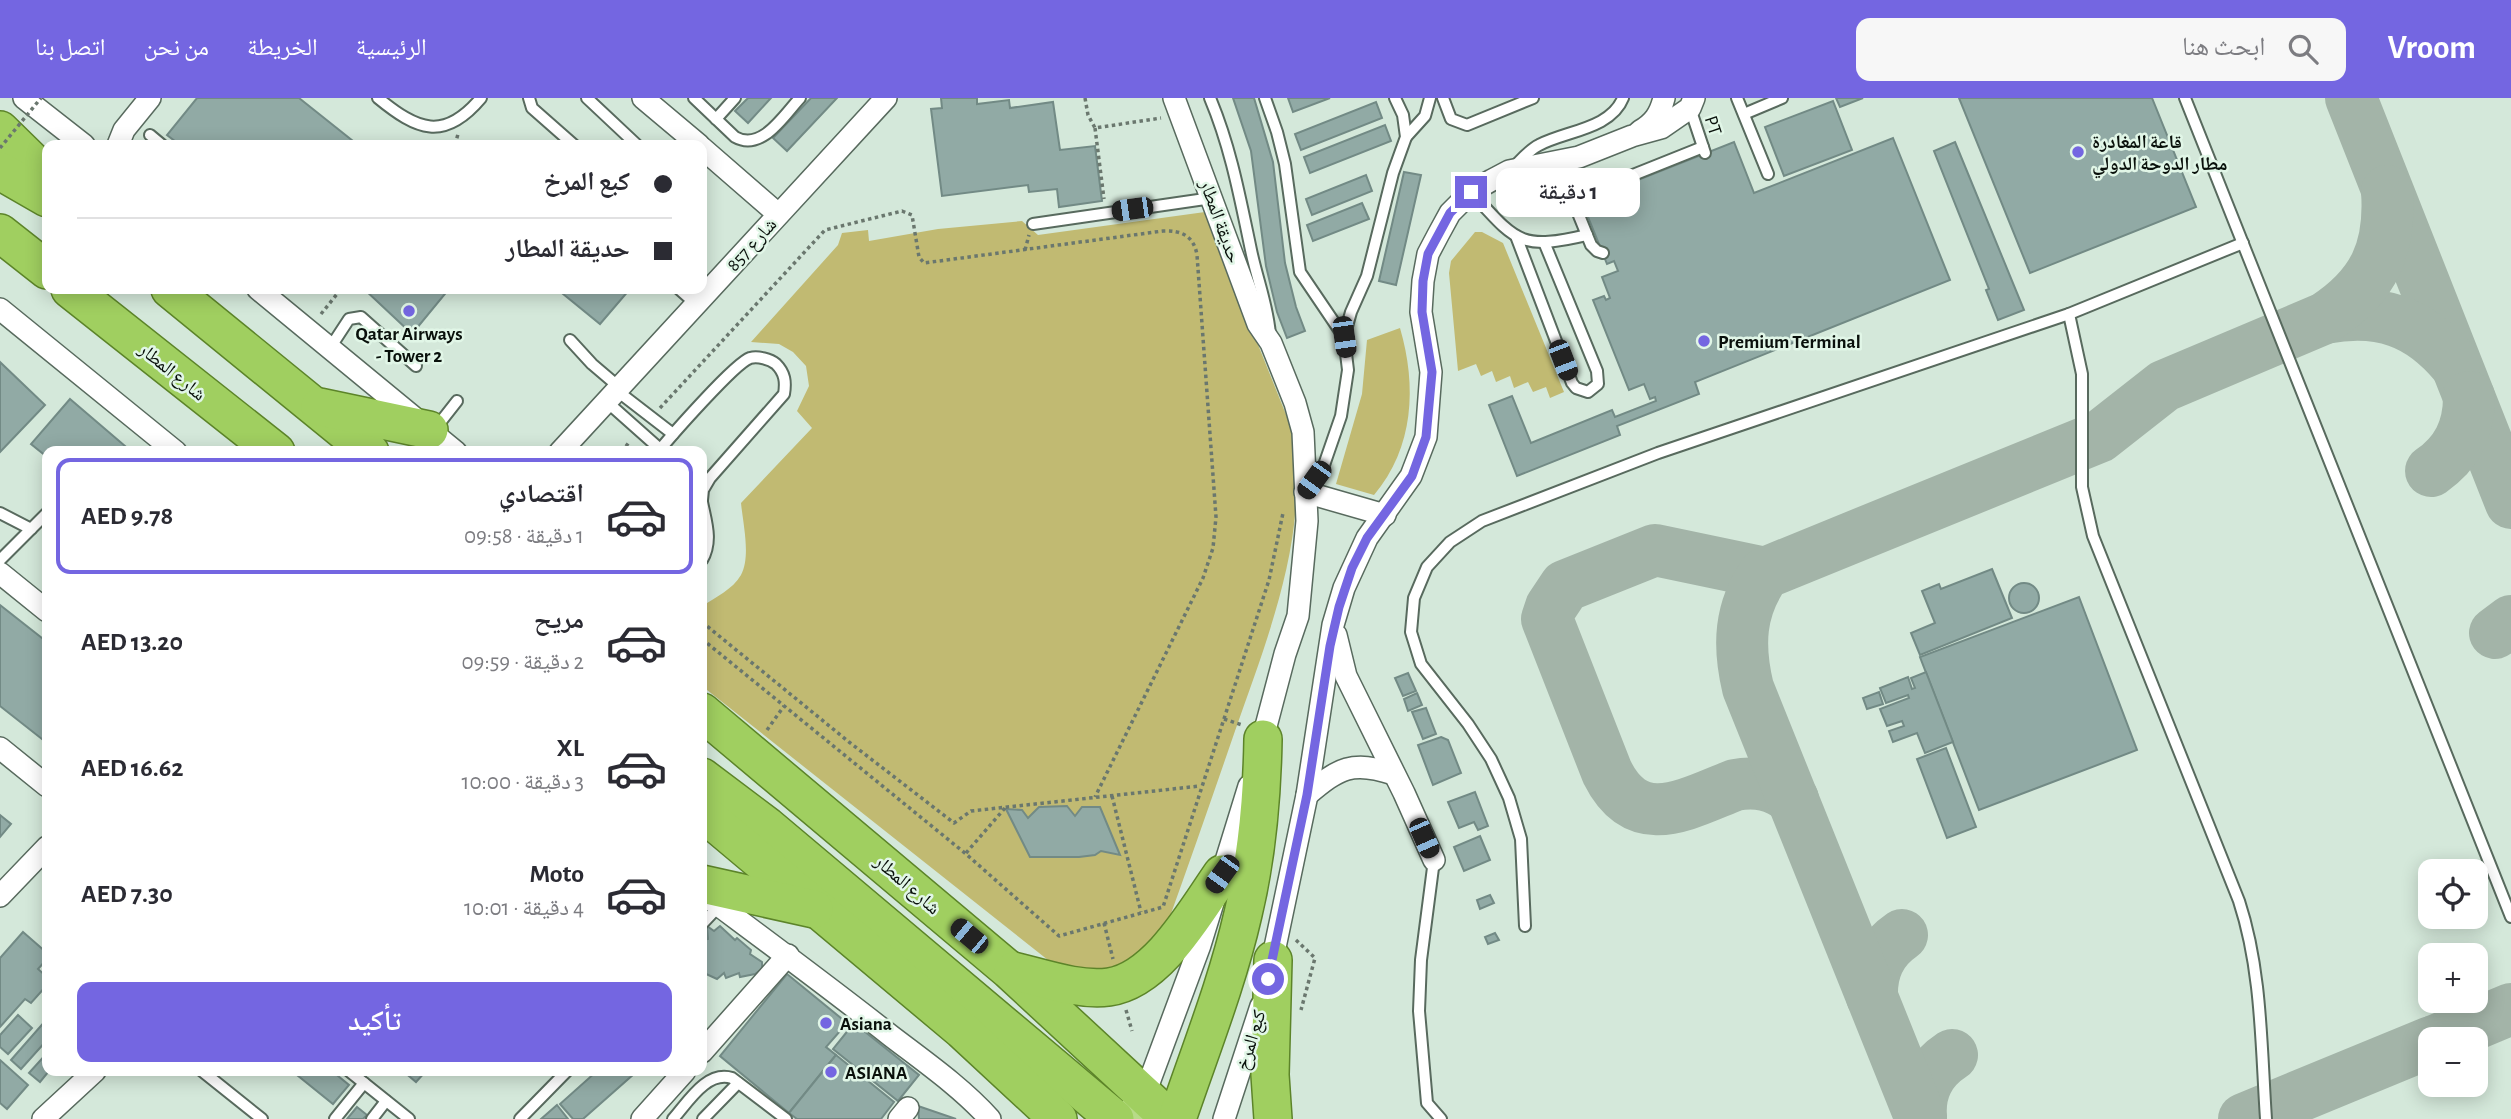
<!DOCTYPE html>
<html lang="ar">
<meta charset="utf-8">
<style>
:root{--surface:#fff;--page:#f7f7f7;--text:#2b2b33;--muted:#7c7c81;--line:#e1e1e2;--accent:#7466e1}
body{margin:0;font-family:"Alegreya Sans","Noto Naskh Arabic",sans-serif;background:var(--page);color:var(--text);direction:rtl;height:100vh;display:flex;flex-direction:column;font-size:26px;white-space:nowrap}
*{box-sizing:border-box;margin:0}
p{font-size:23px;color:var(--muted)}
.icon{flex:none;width:38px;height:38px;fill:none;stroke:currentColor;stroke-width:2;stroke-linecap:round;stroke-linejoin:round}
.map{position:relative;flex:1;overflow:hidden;direction:ltr}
.panel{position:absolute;left:42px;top:348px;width:665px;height:630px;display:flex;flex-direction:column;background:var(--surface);border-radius:14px;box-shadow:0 4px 18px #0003;direction:rtl}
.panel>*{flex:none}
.guide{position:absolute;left:42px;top:42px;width:665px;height:154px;border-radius:14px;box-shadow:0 4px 18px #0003;direction:rtl;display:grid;align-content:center;height:154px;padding:0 35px;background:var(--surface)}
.controls{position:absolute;left:2418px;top:761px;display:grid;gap:14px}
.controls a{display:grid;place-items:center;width:70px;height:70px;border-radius:14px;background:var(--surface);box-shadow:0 4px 18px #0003;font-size:35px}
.end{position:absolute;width:32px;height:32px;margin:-16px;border:9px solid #7466e1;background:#fff;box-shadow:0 0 0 4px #fff}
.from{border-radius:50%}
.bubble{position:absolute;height:49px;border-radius:14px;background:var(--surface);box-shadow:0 4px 18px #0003;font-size:23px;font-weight:600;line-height:49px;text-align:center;direction:rtl}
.car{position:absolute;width:21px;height:42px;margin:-21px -10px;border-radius:9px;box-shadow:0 0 5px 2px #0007;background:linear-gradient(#222 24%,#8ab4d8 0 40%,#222 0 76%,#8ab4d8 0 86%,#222 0)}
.guide b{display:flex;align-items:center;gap:24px;height:66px;font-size:26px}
.guide b+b{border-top:2px solid var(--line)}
.guide i{width:18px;height:18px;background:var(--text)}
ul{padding:12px 0 0;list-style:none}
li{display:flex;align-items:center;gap:21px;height:116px;margin:0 14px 10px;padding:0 21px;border:4px solid transparent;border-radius:14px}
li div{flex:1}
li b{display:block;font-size:26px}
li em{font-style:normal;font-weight:600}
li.on{border-color:var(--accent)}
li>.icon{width:63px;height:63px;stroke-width:1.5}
.button{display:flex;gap:14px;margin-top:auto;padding:14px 35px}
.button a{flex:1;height:80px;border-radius:14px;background:var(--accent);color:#fff;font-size:28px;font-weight:600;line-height:80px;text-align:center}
header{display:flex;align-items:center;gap:42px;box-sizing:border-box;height:98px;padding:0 35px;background:var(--accent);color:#fff}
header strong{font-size:33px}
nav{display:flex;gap:38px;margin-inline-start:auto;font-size:24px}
.search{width:490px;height:63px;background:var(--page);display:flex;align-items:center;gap:18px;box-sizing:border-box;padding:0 24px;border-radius:14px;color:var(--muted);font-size:26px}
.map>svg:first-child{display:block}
.green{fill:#c1ba72}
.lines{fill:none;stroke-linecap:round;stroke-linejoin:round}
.taxiway{stroke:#a3b4a8;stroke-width:52}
.building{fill:#91aaa5;stroke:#728a85;stroke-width:2}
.service-casing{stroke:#586a5e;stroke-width:14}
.minor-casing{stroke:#586a5e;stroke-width:24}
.primary-casing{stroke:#5c8429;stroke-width:38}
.trunk-casing{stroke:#5c8429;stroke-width:40}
.path{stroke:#6a776e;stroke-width:3.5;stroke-dasharray:3.5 3.5;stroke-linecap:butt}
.service{stroke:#fff;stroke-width:10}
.minor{stroke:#fff;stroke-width:21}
.primary{stroke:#b8db88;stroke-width:35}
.trunk{stroke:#a0cf60;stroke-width:37}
.path-bridge{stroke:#6a776e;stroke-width:3.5;stroke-dasharray:3.5 3.5;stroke-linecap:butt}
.route{stroke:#7466e1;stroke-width:9}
.poi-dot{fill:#7466e1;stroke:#e1f6e7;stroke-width:2.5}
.labels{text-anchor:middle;stroke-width:5;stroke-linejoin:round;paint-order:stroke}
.street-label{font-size:19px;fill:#09100b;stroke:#e1f6e7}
.poi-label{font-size:19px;font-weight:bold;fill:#09100b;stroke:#e1f6e7;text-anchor:start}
</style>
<header>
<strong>Vroom</strong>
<div class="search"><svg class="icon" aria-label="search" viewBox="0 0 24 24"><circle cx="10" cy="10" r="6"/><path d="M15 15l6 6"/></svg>ابحث هنا</div>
<nav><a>الرئيسية</a><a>الخريطة</a><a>من نحن</a><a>اتصل بنا</a></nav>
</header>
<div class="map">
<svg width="2511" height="1021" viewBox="0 0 2511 1021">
<rect width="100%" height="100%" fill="#d4e8da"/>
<g class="green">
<path d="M1205,114L1289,324C1315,425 1268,538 1235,633C1213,697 1191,760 1168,824L1155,857L1113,879L1053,866L702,588V508C715,500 733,491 741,477C751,458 743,426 741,405L812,330L797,313L809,288L806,268L793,254L779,246L751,244L838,147L842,135L868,132L869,143L938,131L1022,123L1038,137Z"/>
<polygon points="1475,134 1482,134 1503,145 1564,294 1550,300 1546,289 1533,294 1528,284 1514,290 1510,278 1496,284 1492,273 1481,278 1476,266 1458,273 1449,175 1451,163"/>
<path d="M1400,230C1417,288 1414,350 1374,397L1336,386L1362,296L1367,242Z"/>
</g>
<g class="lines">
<g class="taxiway">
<polyline points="2351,0 2511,405"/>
<path d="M2325,220C2380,210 2419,223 2455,266"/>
<path d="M2431,373C2457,355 2469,331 2469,299"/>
<path d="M1765,475L1655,452L1565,488L1551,509L1547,521L1607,674C1638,736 1686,706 1735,687C1757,683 1775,687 1793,701"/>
<polyline points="2495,535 2511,523"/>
<path d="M1872,899C1871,873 1880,852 1902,837"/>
<polyline points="2437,942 2511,911"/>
<path d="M1921,1019C1919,993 1929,972 1952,957"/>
<path d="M1921,1021L1748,590C1738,548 1739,511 1765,475L2099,339L2164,288L2325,220C2374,188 2391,151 2387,93"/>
<polyline points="2244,1021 2431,944"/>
</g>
</g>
<g class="building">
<polygon points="197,0 299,0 358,47 180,47 167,37"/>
<polygon points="748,0 771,0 748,25 735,13"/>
<polygon points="811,0 837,0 787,53 773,40"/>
<polygon points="941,0 977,0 977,6 1009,2 1010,10 1053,4 1060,52 1095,48 1102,103 1059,109 1057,91 1029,94 1028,87 942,98 931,11 942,10"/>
<polygon points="1233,0 1254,0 1273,64 1285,165 1296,209 1305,233 1287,240 1277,214 1266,168 1251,53"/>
<polygon points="1288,0 1330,0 1293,14"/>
<polygon points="1836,0 1863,0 1840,9"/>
<polygon points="1959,0 2152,0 2196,109 2030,175"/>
<polygon points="1833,3 1852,52 1784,78 1765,29"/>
<polygon points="1376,4 1382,20 1301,52 1295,36"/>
<polygon points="1385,27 1391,43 1310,75 1304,59"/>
<polygon points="1893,40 1950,182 1695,284 1699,296 1617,328 1620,337 1517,378 1489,307 1512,298 1531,345 1612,312 1615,319 1656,303 1655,299 1650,301 1644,286 1629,292 1593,202 1604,198 1606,202 1610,200 1602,179 1618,173 1614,163 1607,166 1582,104 1734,44 1754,95"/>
<polygon points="1955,44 2024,212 1998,222 1986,192 1989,191 1934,53"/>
<polygon points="1404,74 1421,77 1396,187 1379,183"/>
<polygon points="1366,77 1372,93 1312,117 1306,101"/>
<polygon points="1362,105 1369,121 1313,143 1307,127"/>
<polygon points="364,191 449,191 412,236"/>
<polygon points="557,191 630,191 600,226"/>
<polygon points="0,264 45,307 0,354"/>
<polygon points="70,301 132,354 47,354 47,359 31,346"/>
<polygon points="1992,471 2012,520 1920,557 1911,535 1935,525 1922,493 1939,486 1941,491"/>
<circle cx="2024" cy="500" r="15"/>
<polygon points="2079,499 2137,652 1979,712 1920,559"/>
<polygon points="0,507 47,544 47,645 0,608"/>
<polygon points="1926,574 1953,644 1925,655 1917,635 1893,644 1889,633 1904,628 1902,623 1887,628 1880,611 1909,600 1908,597 1886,605 1880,590 1908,579 1912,591 1915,590 1911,580"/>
<polygon points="1408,575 1416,593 1403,598 1395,580"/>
<polygon points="1879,594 1883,606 1867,611 1863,600"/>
<polygon points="1417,595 1422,607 1408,613 1404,601"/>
<polygon points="1426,610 1436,636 1423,641 1412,614"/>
<polygon points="1441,639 1448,642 1461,675 1433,687 1418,647"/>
<polygon points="1946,650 1976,729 1947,740 1917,661"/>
<polygon points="1475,694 1488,728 1478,732 1474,724 1459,730 1448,704"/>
<polygon points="1067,708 1075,718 1082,709 1100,709 1120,757 1101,753 1095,757 1079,759 1030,759 1006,711 1022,712 1028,720 1039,709"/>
<polygon points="0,717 11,726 0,739"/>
<polygon points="1480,738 1490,762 1464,773 1454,749"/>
<polygon points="1490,797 1494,805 1480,811 1477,802"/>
<polygon points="707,828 714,833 720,828 735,842 737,840 751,852 750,856 762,864 762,871 755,876 740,879 739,875 726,880 724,875 717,881 704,875 702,842 708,841"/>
<polygon points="23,834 47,855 47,861 38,871 47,879 47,887 31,905 25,901 0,929 0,860"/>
<polygon points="1495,835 1499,842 1488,846 1485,839"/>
<polygon points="787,876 847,925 826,949 836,957 789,1015 720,958"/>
<polygon points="18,917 32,930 8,956 0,949 0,937"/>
<polygon points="47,921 47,942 21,971 11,962"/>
<polygon points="854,925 919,977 898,1003 833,951"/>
<polygon points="47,955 47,973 49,973 40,984 29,975"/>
<polygon points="836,957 894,1004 881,1021 797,1021 789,1015"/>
<polygon points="0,962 28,987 7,1011 0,1005"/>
<polygon points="292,973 332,973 349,987 333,1006"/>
<polygon points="403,973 426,973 416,984"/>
<polygon points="597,973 632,973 635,975 583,1021 573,1021 560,1006"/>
<polygon points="557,1007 568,1021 541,1021"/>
<polygon points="918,1008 956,1021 919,1021"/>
<polygon points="357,1009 367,1017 363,1021 347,1021"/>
</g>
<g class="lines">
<defs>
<g id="service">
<path d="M378,0C417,32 444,44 481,0"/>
<polyline points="529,0 532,10 574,47"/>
<polyline points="587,0 637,47"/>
<path d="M694,0L735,39C762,54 784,17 800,0"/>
<path d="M1210,0C1231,50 1240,100 1251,152C1257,181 1268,208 1270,237"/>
<polyline points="1265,0 1277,34 1285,66 1300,174 1344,239"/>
<polyline points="1443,0 1451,21 1467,27 1533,0"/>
<polyline points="1737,0 1768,76"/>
<polyline points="2185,0 2511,819"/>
<polyline points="1690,10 1705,55"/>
<polyline points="1744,16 1782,0"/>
<polyline points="716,21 735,0"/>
<polyline points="150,37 162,47"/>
<polyline points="1406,39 1425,18 1430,0"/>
<path d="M1514,69C1522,61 1529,52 1539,47C1565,33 1611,31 1623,0"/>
<path d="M1471,94C1516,143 1519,153 1587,137"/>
<polyline points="1033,126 1212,100"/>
<polyline points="1516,138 1572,285 1576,290 1588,294 1598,286 1597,273 1544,144"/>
<polyline points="1603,155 1597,153 1591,147 1578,115 1577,109 1583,97 1703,49"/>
<polyline points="679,191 696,206"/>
<path d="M2069,216L2082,276V389L2093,438L2239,803C2262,873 2261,948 2266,1021"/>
<polyline points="570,242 592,266 619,289"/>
<polyline points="330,250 349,221 361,219 416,268"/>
<polyline points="616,292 673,336"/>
<polyline points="606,303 660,351"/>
<polyline points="435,331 457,303"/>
<path d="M658,354C671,338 735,265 750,260C758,258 770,261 776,266C785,275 786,284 784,296L710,380L703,392L702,402"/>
<polyline points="1309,389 1323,370 1341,318 1348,272 1344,239 1351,214 1367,178 1393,75 1406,39 1403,17 1395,0"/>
<path d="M702,404C706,424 713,443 702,462"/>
<polyline points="0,415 31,431 0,462"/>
<polyline points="31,431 47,415"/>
<polyline points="1434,762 1421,862 1419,913 1427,1005 1441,1021"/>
<polyline points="702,826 719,808"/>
<polyline points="1525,828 1521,741 1509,700 1491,661 1468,626 1421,566 1411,534 1414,500 1427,469 1450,444 1482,423 1658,355 2069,216 2243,145"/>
<polyline points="202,973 262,1021"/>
<polyline points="349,973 409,1021"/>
<polyline points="335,1021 364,985"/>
<polyline points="372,1021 386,1003"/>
<polyline points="520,1021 567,973"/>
<path d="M673,1021C688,1004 707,972 732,980L786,1021"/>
<polyline points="703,1021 738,985"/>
</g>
<g id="minor">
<polyline points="24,0 84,47"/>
<polyline points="643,0 699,47"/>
<polyline points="1174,0 1258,226 1271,245 1295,305 1303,334 1307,423 1298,518 1285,556 1260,651"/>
<path d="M1640,33C1654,25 1660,16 1664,0"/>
<polyline points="118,47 124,32 150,0"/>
<polyline points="702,50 778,116"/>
<polyline points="258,191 456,354"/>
<polyline points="0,211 176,354"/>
<polyline points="560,354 886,0"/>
<polyline points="1305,394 1385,417"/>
<polyline points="0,475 47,513"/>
<polyline points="1336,537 1346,578 1404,695 1434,762"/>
<polyline points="0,650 47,688"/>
<path d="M1307,697C1339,670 1352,662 1394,676"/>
<path d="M702,795C765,842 829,889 891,938C925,964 961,989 990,1021"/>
<polyline points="0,798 47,749"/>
<polyline points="1270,873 1307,697 1333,527 1344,490 1367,440 1411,378 1426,339 1431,274 1421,214 1423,183 1428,156 1438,137 1450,115 1471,94 1492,82 1509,73 1579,59 1632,38 1661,30 1690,10 1694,0"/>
<polyline points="702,954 788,857"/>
<polyline points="1144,998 1200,847 1249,688"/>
<polyline points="43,1021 95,973"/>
<polyline points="642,1021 685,973"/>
<polyline points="899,1021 908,1010"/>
<polyline points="1224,1021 1261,908"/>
</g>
<polyline id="primary" points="1134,1021 1144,998"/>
<g id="trunk">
<polyline points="0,32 47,78"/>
<polyline points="0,73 47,100"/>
<polyline points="0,135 47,172"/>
<polyline points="70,191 276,354"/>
<polyline points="170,191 370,354"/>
<polyline points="320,309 429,332"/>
<polyline points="702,614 1009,872 1170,1021"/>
<polyline points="702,679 767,728 1115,1021"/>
<polyline points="702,714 962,932 1058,1021"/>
<polyline points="702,786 814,811"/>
<polyline points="1273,862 1270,977 1273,1021"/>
<path d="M1013,873C1043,880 1078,893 1109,889C1158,882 1196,813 1222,776"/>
<path d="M1177,1021C1200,953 1227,886 1243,816C1257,758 1262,700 1263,641"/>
</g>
</defs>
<use href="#service" class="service-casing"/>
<use href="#minor" class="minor-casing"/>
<use href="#primary" class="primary-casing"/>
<use href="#trunk" class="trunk-casing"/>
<g class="path">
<polyline points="1085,0 1088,17 1095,30 1161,20"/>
<polyline points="1095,30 1104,101"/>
<polyline points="455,47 458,36"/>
<polyline points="1025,152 1029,137"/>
<polyline points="321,216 341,191"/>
<path d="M660,310L825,132L902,113L912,117L919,159L924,165L1163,133C1181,132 1194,138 1197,157L1216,419L1213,450L1203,480L1095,699"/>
<polyline points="622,354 629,344"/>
<polyline points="702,524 849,644 954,725 971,713 1200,688"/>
<polyline points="702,541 966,756 1059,838 1163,809 1269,482 1283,415"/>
<polyline points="1224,621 1242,627"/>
<polyline points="767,632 784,608"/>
<polyline points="1112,698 1141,814"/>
<polyline points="966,755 1005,710"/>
<polyline points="1104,825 1113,861"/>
<polyline points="1296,842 1315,860 1301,912"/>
<polyline points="1126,912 1132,933"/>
</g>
<use href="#service" class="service"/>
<use href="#minor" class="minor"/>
<use href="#primary" class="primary"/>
<use href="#trunk" class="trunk"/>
<polyline class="path-bridge" points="0,50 41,0"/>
</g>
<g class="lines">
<polyline class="route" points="1268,881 1307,697 1330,548 1339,509 1352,470 1367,440 1412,378 1426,339 1432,274 1422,214 1423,183 1428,156 1450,115 1471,94"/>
</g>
<g class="poi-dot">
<circle cx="2078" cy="54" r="7"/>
<circle cx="409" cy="213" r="7"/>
<circle cx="1704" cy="243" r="7"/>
<circle cx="826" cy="925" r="7"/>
<circle cx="831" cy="974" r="7"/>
</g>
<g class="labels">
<g class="street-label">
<text transform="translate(1714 27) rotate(72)" y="7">PT</text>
<text transform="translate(1221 123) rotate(70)" y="7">حديقة المطار</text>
<text transform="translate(751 146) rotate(-48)" y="7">شارع 857</text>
<text transform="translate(173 273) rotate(39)" y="7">شارع المطار</text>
<text transform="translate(908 786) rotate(41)" y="7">شارع المطار</text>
<text transform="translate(1250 942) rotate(-73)" y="7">كبع المرخ</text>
</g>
<g class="poi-label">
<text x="2092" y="50">قاعة المغادرة<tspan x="2092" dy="22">مطار الدوحة الدولي</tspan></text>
<text x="409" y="242" text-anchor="middle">Qatar Airways<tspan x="409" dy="22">- Tower 2</tspan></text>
<text x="1718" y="250">Premium Terminal</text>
<text x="840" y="932">Asiana</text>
<text x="845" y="981">ASIANA</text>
</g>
</g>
</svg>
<div class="controls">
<a><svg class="icon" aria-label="locate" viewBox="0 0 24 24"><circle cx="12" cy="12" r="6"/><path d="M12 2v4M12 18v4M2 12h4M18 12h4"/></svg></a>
<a>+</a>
<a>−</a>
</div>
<i class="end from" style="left:1268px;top:881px"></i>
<i class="end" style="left:1471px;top:94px"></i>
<div class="bubble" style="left:1496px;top:70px;width:144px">1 دقيقة</div>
<i class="car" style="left:1132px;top:111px;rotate:262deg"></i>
<i class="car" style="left:1344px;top:239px;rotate:172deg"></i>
<i class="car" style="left:1563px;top:262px;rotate:159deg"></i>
<i class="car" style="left:1314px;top:382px;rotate:216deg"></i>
<i class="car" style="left:1424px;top:740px;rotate:156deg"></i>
<i class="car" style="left:1222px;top:776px;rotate:216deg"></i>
<i class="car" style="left:969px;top:838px;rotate:310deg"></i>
<div class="guide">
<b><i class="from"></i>كبع المرخ</b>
<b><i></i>حديقة المطار</b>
</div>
<section class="panel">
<ul>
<li class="on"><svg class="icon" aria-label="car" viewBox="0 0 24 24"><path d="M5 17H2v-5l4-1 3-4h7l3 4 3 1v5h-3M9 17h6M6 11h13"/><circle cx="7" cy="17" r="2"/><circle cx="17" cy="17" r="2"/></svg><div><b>اقتصادي</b><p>1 دقيقة · 09:58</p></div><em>AED 9.78</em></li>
<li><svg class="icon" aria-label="car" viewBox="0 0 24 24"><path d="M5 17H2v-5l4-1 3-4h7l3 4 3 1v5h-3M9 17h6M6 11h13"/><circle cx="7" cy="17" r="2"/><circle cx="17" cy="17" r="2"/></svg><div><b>مريح</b><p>2 دقيقة · 09:59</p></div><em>AED 13.20</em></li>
<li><svg class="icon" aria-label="car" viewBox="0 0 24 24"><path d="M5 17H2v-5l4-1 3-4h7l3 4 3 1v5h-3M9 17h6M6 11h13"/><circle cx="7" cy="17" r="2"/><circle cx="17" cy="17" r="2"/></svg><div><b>XL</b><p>3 دقيقة · 10:00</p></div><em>AED 16.62</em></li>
<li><svg class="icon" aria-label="car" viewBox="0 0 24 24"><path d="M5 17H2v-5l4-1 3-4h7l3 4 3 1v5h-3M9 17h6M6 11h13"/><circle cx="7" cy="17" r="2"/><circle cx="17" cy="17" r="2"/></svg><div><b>Moto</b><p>4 دقيقة · 10:01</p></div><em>AED 7.30</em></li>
</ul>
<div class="button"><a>تأكيد</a></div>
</section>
</div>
